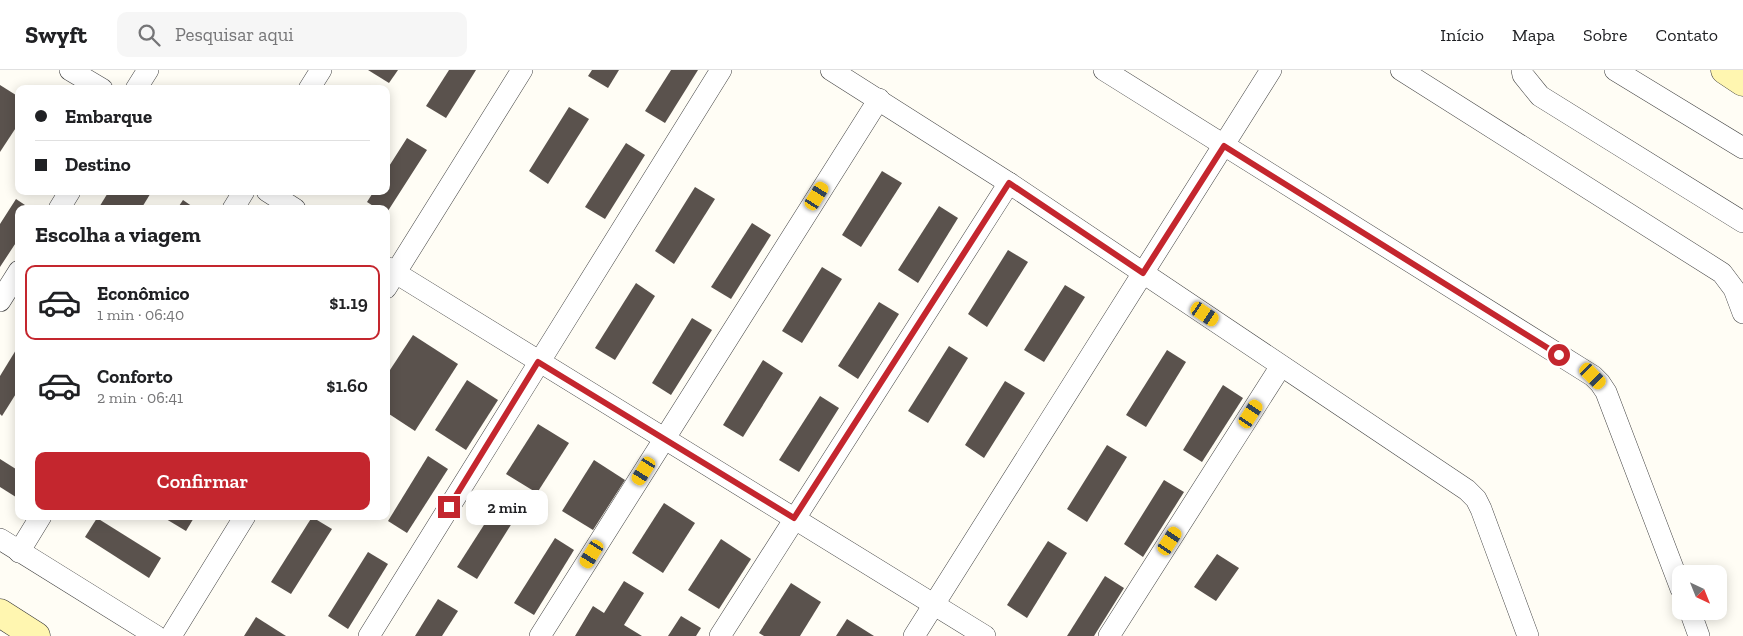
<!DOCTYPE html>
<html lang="pt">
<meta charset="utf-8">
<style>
:root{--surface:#fff;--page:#f6f6f6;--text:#202124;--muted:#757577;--line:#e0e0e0;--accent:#c4262e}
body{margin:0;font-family:"Zilla Slab",serif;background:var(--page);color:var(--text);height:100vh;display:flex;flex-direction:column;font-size:19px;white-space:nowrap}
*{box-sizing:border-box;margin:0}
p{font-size:16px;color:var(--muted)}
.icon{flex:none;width:28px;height:28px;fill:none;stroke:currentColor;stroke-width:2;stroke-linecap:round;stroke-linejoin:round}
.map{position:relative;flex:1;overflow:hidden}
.panel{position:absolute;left:15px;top:135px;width:375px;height:315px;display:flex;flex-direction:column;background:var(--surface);border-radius:10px;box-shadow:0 2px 12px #0003}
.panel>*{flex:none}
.guide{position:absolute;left:15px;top:15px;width:375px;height:110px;border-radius:10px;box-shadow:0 2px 12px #0003;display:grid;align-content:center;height:110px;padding:0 20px;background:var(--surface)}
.needle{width:32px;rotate:137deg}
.buttons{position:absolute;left:1672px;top:495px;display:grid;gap:10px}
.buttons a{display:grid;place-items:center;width:55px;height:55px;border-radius:10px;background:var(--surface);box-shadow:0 2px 12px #0003;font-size:25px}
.end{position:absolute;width:22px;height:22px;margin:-11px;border:6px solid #c4262e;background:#fff;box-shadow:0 0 0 2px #fff}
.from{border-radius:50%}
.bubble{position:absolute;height:35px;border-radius:10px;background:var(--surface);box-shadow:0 2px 12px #0003;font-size:16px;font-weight:600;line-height:35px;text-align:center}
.car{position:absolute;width:15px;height:30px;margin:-15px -8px;border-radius:6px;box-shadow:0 0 4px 1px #0007;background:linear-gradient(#f5c518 24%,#345 0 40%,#f5c518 0 76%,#345 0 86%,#f5c518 0)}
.guide b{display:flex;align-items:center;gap:18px;height:48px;font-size:19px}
.guide b+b{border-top:1px solid var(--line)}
.guide i{width:12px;height:12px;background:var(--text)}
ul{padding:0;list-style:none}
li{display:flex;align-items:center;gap:15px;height:75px;margin:0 10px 8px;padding:0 10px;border:2px solid transparent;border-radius:10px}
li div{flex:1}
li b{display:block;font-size:19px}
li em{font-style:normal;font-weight:600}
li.active{border-color:var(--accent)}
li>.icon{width:45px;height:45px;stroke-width:1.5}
h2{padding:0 20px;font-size:22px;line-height:60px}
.button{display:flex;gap:10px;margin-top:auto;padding:10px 20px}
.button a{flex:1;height:58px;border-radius:10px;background:var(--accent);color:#fff;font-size:20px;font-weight:600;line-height:58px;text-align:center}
header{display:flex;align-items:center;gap:30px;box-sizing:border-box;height:70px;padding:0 25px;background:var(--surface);border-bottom:1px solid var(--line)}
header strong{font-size:24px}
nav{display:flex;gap:28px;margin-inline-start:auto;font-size:18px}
.search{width:350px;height:45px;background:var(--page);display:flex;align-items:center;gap:12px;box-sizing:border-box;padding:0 18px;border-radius:10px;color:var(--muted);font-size:19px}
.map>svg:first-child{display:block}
.building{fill:#5a524d}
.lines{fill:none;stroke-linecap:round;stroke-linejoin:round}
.street-casing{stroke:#444;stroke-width:22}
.secondary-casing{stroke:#333;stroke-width:29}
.street{stroke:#fff;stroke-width:21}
.secondary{stroke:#fff6b0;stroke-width:28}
.route{stroke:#c4262e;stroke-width:6}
</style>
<header>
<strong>Swyft</strong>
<div class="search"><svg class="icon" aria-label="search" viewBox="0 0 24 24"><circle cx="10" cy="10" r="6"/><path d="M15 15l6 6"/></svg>Pesquisar aqui</div>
<nav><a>Início</a><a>Mapa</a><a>Sobre</a><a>Contato</a></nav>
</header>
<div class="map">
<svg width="1743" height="566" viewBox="0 0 1743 566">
<rect width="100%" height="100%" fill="#fffdf5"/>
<g class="building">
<polygon points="368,0 398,0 389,13"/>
<polygon points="449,0 476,0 446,48 426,36"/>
<polygon points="592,0 619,0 608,18 588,6"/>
<polygon points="671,0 698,0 665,53 645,41"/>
<polygon points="0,15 19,27 19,53 0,82"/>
<polygon points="569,37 589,49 548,114 529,101"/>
<polygon points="407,68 427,80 386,144 386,139 378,139 367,132 374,121 386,121 386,101"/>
<polygon points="626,73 645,85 605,149 585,137"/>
<polygon points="882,101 902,113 861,177 842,165"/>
<polygon points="695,117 715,129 674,194 655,181"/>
<polygon points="109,121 152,121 141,139 98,139"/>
<polygon points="16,129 31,139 19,139 19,168 0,197 0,154"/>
<polygon points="183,130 196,139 177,139"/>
<polygon points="939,136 958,148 918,213 898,200"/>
<polygon points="752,153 771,165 731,229 711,217"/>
<polygon points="1008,180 1028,192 987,257 968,244"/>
<polygon points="822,197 842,209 802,273 782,261"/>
<polygon points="636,213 655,226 615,290 595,278"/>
<polygon points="1065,215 1085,227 1044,292 1024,280"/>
<polygon points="879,232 899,244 858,309 838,296"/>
<polygon points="692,248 712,260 671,325 652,313"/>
<polygon points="413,265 458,294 415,361 386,342 386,306"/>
<polygon points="19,275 19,319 2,346 0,344 0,306"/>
<polygon points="949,276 968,288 928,353 908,341"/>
<polygon points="1167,280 1186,292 1146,357 1126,345"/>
<polygon points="763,290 783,303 743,367 723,355"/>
<polygon points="467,310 498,330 466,380 435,360"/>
<polygon points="1005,311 1025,323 984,388 965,375"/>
<polygon points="1223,315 1243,328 1202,392 1183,380"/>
<polygon points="820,326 839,338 799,402 779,390"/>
<polygon points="538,354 569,373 537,423 506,404"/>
<polygon points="1107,375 1127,387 1087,452 1067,439"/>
<polygon points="428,386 448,399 407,463 388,451"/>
<polygon points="0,389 19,401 19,429 0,417"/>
<polygon points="594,390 625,410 593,460 562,441"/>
<polygon points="1164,410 1184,422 1143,487 1124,474"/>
<polygon points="498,433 517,445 477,509 457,497"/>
<polygon points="664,433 695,453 663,503 632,483"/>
<polygon points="168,446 195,446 186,461 166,449"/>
<polygon points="312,447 332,459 291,524 271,512"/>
<polygon points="97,448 161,488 149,508 85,467"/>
<polygon points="555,468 574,480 534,545 514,533"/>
<polygon points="721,469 751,489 719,539 688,520"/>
<polygon points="1048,471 1067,483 1027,548 1007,535"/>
<polygon points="368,482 388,494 348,559 328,546"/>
<polygon points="1217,484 1239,498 1216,531 1194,517"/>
<polygon points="1105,506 1124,518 1094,566 1067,566"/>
<polygon points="624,511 644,523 624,555 642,566 575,566 593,536 604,543"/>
<polygon points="791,513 821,532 800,566 764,566 759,563"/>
<polygon points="438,529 458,541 442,566 415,566"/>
<polygon points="681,546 701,558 696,566 668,566"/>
<polygon points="256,547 286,566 244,566"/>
<polygon points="847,549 874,566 836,566"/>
</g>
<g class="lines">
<defs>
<g id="street">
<polyline points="70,0 102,19"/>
<polyline points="831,0 1009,113 1467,420 1476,429 1481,439 1528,566"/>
<polyline points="1104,0 1593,306 1600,313 1606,322 1681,519"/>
<polyline points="1401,0 1722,203 1734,219 1743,243"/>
<polyline points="1522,0 1523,5 1540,26 1743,152"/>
<polyline points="1615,0 1743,78"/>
<polyline points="136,19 148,0"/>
<polyline points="309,19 321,0"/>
<polyline points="267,121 295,139"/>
<polyline points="59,139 70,121"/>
<polyline points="233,139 244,121"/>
<polyline points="386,197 985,566"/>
<polyline points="386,218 522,0"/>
<polyline points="0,231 19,201"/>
<polyline points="0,469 156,566"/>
<polyline points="19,482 41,446"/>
<polyline points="1690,541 1699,566"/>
<polyline points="171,566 245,446"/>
<polyline points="369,566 721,0"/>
<polyline points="540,566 879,29"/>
<polyline points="720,566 1009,113"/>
<polyline points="914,566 1271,0"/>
<polyline points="1109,566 1281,296"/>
</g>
<g id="secondary">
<polyline points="1725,0 1743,12"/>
<polyline points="0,543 36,566"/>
</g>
</defs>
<use href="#street" class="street-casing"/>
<use href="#secondary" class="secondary-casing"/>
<use href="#street" class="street"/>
<use href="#secondary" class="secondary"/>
</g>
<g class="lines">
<polyline class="route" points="449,437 538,292 794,448 1009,113 1143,203 1224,76 1559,285"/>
</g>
</svg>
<div class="buttons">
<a><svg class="needle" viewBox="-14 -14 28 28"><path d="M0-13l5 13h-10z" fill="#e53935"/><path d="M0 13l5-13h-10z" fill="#757577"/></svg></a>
</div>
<i class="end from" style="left:1559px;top:285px"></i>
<i class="end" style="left:449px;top:437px"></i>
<div class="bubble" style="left:466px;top:420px;width:82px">2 min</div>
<i class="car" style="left:817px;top:126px;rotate:32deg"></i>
<i class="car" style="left:1205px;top:244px;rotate:124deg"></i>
<i class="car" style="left:1593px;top:306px;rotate:135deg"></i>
<i class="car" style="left:1251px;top:344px;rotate:33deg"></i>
<i class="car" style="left:644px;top:401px;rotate:212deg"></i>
<i class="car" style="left:1170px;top:471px;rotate:33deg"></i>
<i class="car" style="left:592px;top:484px;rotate:212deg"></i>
<div class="guide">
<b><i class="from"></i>Embarque</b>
<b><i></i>Destino</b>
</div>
<section class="panel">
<h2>Escolha a viagem</h2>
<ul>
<li class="active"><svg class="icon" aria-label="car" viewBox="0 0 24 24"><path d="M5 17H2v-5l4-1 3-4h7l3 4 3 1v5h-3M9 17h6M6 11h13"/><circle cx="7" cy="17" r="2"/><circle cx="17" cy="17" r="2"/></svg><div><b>Econômico</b><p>1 min · 06:40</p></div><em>$1.19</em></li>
<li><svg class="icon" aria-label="car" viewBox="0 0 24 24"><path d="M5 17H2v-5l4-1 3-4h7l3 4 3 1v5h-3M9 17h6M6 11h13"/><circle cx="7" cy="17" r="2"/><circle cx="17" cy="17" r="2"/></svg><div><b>Conforto</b><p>2 min · 06:41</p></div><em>$1.60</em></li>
</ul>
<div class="button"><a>Confirmar</a></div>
</section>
</div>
